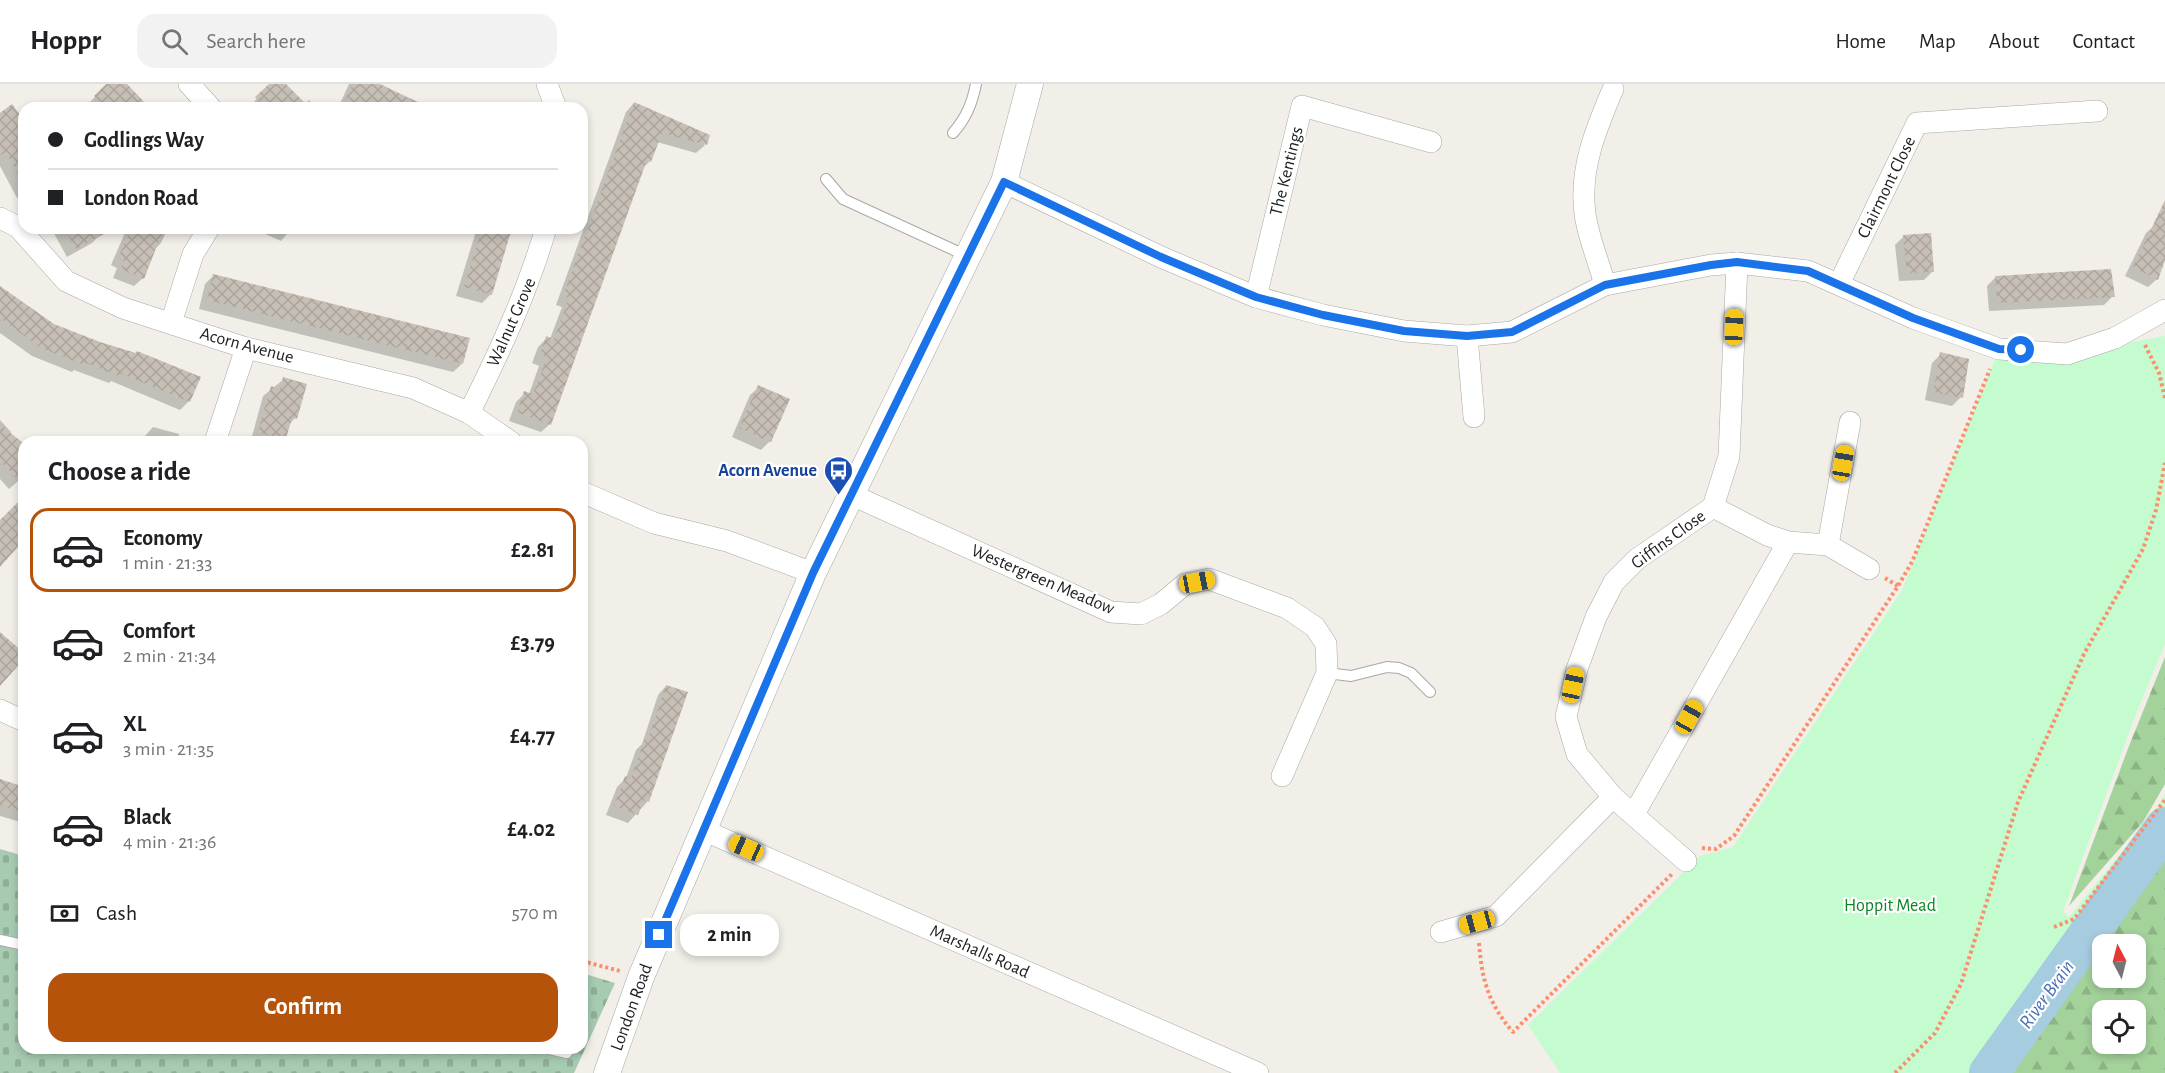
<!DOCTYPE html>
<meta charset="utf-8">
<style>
:root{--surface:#fff;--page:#f2f2f2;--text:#202124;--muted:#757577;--line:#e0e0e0;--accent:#b45309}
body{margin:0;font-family:"Alegreya Sans",sans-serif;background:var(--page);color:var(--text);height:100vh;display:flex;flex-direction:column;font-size:22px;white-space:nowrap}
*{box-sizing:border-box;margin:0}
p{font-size:20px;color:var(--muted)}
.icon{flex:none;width:33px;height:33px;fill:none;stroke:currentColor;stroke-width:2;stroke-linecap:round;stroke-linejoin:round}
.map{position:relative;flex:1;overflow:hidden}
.side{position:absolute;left:18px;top:352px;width:570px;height:618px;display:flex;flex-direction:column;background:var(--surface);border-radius:18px;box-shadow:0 3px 9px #0003}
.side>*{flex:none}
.hud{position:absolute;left:18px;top:18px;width:570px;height:132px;border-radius:18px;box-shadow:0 3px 9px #0003;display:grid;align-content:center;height:132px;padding:0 30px;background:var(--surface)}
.needle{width:39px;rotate:353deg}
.controls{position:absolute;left:2092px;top:850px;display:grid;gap:12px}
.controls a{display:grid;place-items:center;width:54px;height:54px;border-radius:12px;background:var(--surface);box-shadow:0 3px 9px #0003;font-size:30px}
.end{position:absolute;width:27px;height:27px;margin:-14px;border:8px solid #1a73e8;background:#fff;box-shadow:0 0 0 3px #fff}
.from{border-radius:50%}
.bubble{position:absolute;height:42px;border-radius:18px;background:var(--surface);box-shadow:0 3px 9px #0003;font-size:20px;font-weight:600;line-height:42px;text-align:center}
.car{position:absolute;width:18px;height:36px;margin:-18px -9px;border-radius:8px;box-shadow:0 0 4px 2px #0007;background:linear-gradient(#f5c518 24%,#345 0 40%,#f5c518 0 76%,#345 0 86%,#f5c518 0)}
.hud b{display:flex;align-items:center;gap:21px;height:57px;font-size:22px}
.hud b+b{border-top:2px solid var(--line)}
.hud i{width:15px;height:15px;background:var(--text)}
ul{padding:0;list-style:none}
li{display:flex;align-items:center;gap:18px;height:84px;margin:0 12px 9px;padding:0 18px;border:3px solid transparent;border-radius:18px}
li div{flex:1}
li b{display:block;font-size:22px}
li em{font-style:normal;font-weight:600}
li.current{border-color:var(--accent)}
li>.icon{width:54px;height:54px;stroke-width:1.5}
h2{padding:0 30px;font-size:27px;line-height:72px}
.pay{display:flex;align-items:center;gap:15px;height:66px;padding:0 30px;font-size:22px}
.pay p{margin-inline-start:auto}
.primary-button{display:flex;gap:12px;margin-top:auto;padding:12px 30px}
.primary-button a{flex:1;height:69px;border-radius:18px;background:var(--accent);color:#fff;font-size:24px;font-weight:600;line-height:69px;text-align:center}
header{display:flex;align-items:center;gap:36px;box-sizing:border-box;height:84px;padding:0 30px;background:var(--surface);border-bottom:2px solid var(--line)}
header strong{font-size:28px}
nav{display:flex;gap:33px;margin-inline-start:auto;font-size:21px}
.search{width:420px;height:54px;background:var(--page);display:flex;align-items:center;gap:15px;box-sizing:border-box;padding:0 21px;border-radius:18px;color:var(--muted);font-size:22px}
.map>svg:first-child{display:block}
.forest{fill:url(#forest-firs);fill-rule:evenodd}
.cemetery{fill:url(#cemetery-stones)}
.park{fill:#c4fccf}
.shadow{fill:#0003}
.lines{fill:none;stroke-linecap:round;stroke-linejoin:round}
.river{stroke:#a6cce0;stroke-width:40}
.building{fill:url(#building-cross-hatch)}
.service-casing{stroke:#a8a8a8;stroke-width:12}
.minor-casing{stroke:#a8a8a8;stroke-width:22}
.tertiary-casing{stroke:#a8a8a8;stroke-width:27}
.path{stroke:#fe8d6b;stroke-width:4;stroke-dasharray:3 3;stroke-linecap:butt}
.service{stroke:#fff;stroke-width:10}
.minor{stroke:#fff;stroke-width:21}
.tertiary{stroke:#fff;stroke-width:26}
.route{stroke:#1a73e8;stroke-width:8}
.labels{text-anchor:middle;stroke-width:4.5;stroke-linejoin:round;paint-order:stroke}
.street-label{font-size:18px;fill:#212121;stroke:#fff}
.transit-label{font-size:18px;font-weight:bold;fill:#164399;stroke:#fff;text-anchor:end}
.park-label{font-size:18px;fill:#088622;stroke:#fff}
.water-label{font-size:20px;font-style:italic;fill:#4871b5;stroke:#fff}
</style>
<header>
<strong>Hoppr</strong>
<div class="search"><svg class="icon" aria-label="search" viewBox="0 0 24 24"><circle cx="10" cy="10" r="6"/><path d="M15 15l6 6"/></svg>Search here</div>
<nav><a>Home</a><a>Map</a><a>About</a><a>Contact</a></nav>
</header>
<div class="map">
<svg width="2165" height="989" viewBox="0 0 2165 989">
<defs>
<pattern id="forest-firs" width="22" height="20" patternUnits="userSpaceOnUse" patternTransform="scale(1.5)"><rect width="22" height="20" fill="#a4d29b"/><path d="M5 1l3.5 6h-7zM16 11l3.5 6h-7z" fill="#8db485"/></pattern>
<pattern id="cemetery-stones" width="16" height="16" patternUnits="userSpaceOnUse" patternTransform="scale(1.5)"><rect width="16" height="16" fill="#a7cbb1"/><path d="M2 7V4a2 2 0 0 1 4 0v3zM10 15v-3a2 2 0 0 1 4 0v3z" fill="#8fae98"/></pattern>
<pattern id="building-cross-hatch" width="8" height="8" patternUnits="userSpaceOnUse" patternTransform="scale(1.5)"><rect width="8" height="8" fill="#c7bfb6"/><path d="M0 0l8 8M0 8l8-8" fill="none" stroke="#aba49c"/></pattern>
</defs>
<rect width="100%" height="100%" fill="#f1efe7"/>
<g class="forest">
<polygon points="2165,573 2165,700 2143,738 2069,822 2129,662"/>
<path d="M2165,756V989H1998ZM2103,861H2136V894H2103ZM2103,927H2136V960H2103Z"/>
</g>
<polygon class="cemetery" points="0,765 24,772 24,964 582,964 582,889 615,899 574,989 0,989"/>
<polygon class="park" points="2165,252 2165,560 2136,630 2063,827 2069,833 2154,728 2165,710 2165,723 2047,879 1977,989 1560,989 1528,941 1700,772 1733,763 1902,506 1999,265 2067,270"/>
<g class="shadow">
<polygon points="108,0 125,0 148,24 89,24 87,21"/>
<polygon points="271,0 284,0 305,20 309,16 316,24 248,24"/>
<polygon points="349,0 378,0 425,21 423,24 338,24"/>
<polygon points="634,19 705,61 696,69 657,58 650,77 642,85 550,340 541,348 509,337 516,318 525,309 529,310 539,282 532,279 538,263 547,254 550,255 562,223 556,221 626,28"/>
<polygon points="0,30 24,48 24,111 17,114 0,82"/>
<polygon points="2165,132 2165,173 2157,195 2148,203 2125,192 2146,149"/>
<polygon points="51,144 97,144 101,150 92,159 67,173"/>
<polygon points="127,144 168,144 161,159 154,166 143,194 134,202 113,194 117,184 111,181"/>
<polygon points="252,144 292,144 281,157"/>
<polygon points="477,144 511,144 491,210 482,219 456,212"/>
<polygon points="1904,152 1932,188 1924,196 1899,197 1895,161"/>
<polygon points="214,191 462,280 453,288 199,225 205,200"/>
<polygon points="1996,193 2113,212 2104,221 1989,227 1987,202"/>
<polygon points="0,204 54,241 189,317 180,326 111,297 109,299 74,286 72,288 32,272 0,249"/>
<polygon points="1941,270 1961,313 1952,322 1925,316 1932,279"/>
<polygon points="284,295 295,334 288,342 283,358 256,358 251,356 263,312"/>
<polygon points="759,303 770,357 761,366 732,353 750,311"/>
<polygon points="0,336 11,348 9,350 24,362 24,392 9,405 0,395"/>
<polygon points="153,343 179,350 177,358 143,358 145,352"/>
<polygon points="666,602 648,717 628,739 606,731 617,703 626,694 636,666 642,660 658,611"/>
<polygon points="0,697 24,704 24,739 0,732"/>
</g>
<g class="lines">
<polyline class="river" points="1989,989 2165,743"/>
</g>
<g class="building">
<polygon points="106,0 127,0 150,24 106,24 94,12"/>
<polygon points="269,0 286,0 310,24 265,24 255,13"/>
<polygon points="353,0 380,0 429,24 341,24"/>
<polygon points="634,18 710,51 707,61 662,49 651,78 647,76 551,341 517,328 524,307 533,310 547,273 540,270 546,252 554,255 569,214 563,212"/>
<polygon points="12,20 24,36 24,102 6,68 0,71 0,29"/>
<polygon points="2165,116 2165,176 2158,196 2133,183"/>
<polygon points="64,144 115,144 76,165"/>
<polygon points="131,144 164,144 144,195 121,185 124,175 119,172"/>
<polygon points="482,144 512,144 492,211 464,203"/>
<polygon points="1931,149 1934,188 1907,189 1903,151"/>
<polygon points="2111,185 2115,213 1997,219 1995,192"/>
<polygon points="213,190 470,254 463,280 207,216"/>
<polygon points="0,202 54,240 100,258 136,269 137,267 201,293 190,318 120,289 119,292 83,278 82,280 41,264 0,234"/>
<polygon points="1940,268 1969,275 1963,314 1933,308"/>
<polygon points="283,293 307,300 297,335 292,334 285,358 258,347 271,302 280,305"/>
<polygon points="758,301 790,315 771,358 739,344"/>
<polygon points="0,340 24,360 24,402 0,377"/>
<polygon points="24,412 24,456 0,483 0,436"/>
<polygon points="0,548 24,569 24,575 0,602"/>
<polygon points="666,601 688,608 649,718 644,716 638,731 614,722 625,692 631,694 645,655 648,656"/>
<polygon points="0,695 24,703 24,728 0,721"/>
</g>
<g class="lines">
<defs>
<g id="service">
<path d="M953,49C966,34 972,20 976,0"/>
<polyline points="826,95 843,115 967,172"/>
<polyline points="1327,589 1351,592 1387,583 1399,584 1411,589 1430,608"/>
<polyline points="0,856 24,861"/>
<polyline points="545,964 567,969"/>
</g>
<g id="minor">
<polyline points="189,0 211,24"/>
<polyline points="547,0 556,24"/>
<polyline points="1004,98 1161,173 1256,213 1323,231 1404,247 1467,252 1512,248 1605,201 1711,181 1737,179 1808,187 1913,234 1999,265 2067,270 2115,254 2165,226"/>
<polyline points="0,134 18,143 66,197 123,224 246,264 413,304 469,329 511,358"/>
<polyline points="1839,200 1917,39 2097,27"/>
<path d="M1605,201C1599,178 1588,153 1585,130C1579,85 1596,45 1613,5"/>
<polyline points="1256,213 1302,22 1431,58"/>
<polyline points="171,239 193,170 209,144"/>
<polyline points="1467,252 1474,333"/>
<path d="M469,329C499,269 527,209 546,144"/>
<polyline points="215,358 246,264"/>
<polyline points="582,408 654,439 727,457 813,489"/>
<polyline points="852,411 1111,528 1141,530 1161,520 1185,500 1209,495 1287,524 1315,543 1326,560 1327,589 1282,692"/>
<polyline points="1713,423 1767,451 1788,458 1828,461 1869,485"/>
<polyline points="1828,461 1850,338"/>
<polyline points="0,626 24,637"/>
<polyline points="1634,730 1788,458"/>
<polyline points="703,746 1258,989"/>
<polyline points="1686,777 1613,713 1577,670 1566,633 1577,585 1596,533 1614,498 1637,475 1713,423 1729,372 1737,179"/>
<polyline points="1441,848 1496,832 1613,713"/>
</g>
<polyline id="tertiary" points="607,989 641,893 813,489 1004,98 1030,0"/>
</defs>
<use href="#service" class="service-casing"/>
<use href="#minor" class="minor-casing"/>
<use href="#tertiary" class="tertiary-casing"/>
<g class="path">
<polyline points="2145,261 2159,289 2165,314"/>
<polyline points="1885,494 1898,502"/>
<polyline points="1702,764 1716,765 1734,752 1898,502 1912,478 1990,285"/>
<polyline points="2054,843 2074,835 2165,716"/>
<path d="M1479,859C1482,896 1488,919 1513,948L1672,790"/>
<polyline points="582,877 620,887"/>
<polyline points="1895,989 1935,949 1961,900 2018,718 2084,570 2143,465 2156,426 2165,379"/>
</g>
<use href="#service" class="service"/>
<use href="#minor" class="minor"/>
<use href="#tertiary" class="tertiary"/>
</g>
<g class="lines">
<polyline class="route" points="659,851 813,489 1004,98 1161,173 1256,213 1323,231 1404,247 1467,252 1512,248 1605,201 1711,181 1737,178 1808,187 1913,234 1999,265 2021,266"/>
</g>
<defs>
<symbol id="bus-pin" viewBox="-11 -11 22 30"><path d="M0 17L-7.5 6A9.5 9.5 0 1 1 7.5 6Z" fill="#1a4fb4" stroke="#fff"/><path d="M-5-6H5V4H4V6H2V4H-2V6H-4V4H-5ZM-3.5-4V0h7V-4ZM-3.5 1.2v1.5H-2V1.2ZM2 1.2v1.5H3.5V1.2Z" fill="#fff"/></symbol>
</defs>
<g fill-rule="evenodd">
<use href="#bus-pin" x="822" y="370" width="33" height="45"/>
</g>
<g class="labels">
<g class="street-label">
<text transform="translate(1286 87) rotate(-76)" y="6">The Kentings</text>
<text transform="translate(1886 103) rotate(-64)" y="6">Clairmont Close</text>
<text transform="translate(511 238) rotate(-66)" y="6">Walnut Grove</text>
<text transform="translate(247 261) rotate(15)" y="6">Acorn Avenue</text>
<text transform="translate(1668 455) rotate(-36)" y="6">Giffins Close</text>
<text transform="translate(1043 495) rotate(23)" y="6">Westergreen Meadow</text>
<text transform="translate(980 867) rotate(24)" y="6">Marshalls Road</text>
<text transform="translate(631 923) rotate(-70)" y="6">London Road</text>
</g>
<g class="transit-label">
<text x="817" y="392">Acorn Avenue</text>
</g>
<g class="park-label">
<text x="1890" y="827">Hoppit Mead</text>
</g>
<g class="water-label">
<text transform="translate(2046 910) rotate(-54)" y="7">River Brain</text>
</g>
</g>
</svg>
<div class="controls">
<a><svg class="needle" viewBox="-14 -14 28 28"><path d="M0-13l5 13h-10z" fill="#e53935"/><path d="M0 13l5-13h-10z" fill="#757577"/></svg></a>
<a><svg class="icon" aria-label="locate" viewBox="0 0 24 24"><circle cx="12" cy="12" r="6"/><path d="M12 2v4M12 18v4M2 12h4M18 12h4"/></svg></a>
</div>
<i class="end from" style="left:2021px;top:266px"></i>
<i class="end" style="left:659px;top:851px"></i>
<div class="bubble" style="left:680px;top:830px;width:99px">2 min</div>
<i class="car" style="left:1734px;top:243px;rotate:2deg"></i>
<i class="car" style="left:1843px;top:379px;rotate:10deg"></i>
<i class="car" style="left:1197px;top:498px;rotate:79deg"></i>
<i class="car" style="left:1573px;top:601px;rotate:12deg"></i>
<i class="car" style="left:1689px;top:633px;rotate:29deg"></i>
<i class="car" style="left:746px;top:764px;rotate:294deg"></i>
<i class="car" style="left:1477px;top:838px;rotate:255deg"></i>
<div class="hud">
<b><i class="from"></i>Godlings Way</b>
<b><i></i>London Road</b>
</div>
<section class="side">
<h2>Choose a ride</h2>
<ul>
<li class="current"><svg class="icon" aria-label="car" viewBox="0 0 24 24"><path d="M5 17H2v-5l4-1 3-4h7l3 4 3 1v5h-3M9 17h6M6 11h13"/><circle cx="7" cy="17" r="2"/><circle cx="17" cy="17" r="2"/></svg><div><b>Economy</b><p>1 min · 21:33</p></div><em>£2.81</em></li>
<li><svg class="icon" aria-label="car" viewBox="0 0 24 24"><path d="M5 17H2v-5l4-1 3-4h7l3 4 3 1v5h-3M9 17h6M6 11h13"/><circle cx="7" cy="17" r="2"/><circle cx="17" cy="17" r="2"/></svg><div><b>Comfort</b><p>2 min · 21:34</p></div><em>£3.79</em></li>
<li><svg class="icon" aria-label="car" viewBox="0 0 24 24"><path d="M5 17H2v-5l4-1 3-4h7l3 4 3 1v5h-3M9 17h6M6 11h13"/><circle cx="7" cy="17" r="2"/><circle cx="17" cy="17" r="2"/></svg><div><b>XL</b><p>3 min · 21:35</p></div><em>£4.77</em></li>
<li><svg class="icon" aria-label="car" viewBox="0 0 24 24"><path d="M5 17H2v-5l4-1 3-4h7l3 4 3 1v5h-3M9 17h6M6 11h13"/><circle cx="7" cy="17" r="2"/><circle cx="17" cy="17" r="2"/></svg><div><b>Black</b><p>4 min · 21:36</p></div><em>£4.02</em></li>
</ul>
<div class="pay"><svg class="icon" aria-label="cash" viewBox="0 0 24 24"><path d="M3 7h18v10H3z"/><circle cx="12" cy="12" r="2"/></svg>Cash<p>570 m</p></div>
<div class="primary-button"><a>Confirm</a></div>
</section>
</div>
